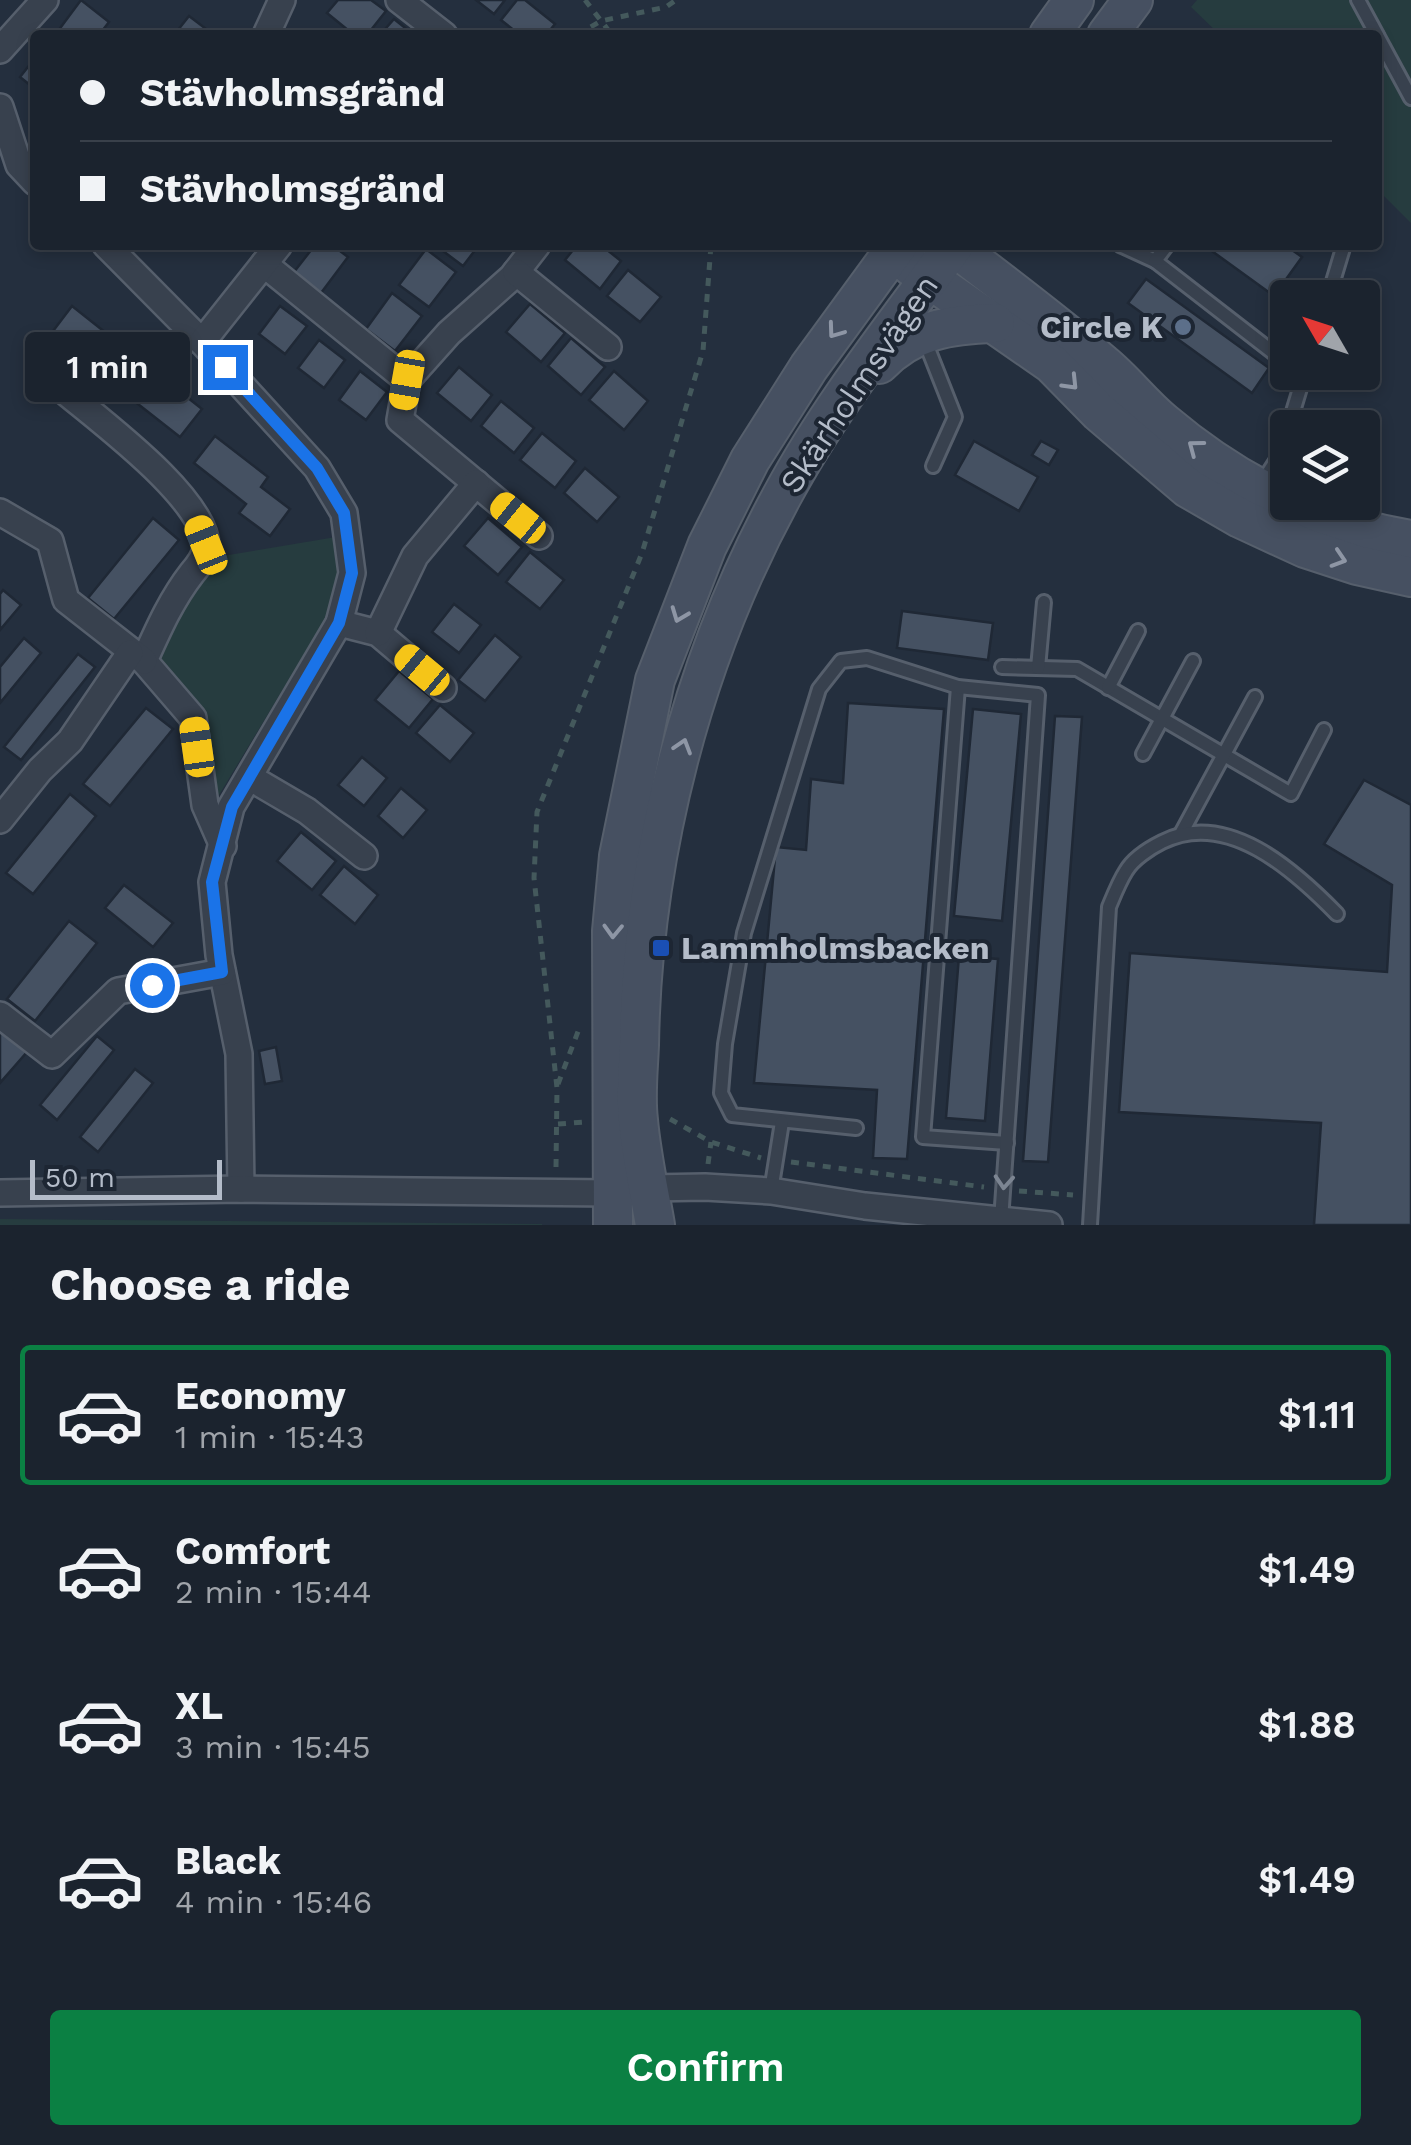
<!DOCTYPE html>
<meta charset="utf-8">
<style>
:root{--surface:#1b232e;--page:#282f3a;--text:#f1f3f6;--muted:#a0a4aa;--line:#39404a;--accent:#0b8043}
body{margin:0;font-family:"Work Sans",sans-serif;background:var(--page);color:var(--text);height:100vh;display:flex;flex-direction:column;font-size:38px;white-space:nowrap}
*{box-sizing:border-box;margin:0}
p{font-size:32px;color:var(--muted)}
.icon{flex:none;width:55px;height:55px;fill:none;stroke:currentColor;stroke-width:2;stroke-linecap:round;stroke-linejoin:round}
.map{position:relative;height:1225px;overflow:hidden}
.side{display:flex;flex-direction:column;background:var(--surface);flex:1}
.side>*{flex:none}
.banner{position:absolute;left:30px;top:30px;width:1352px;height:220px;border-radius:10px;box-shadow:0 5px 15px #0003,0 0 0 2px var(--line);display:grid;align-content:center;height:220px;padding:0 50px;background:var(--surface)}
.needle{width:65px;rotate:309deg}
.buttons{position:absolute;left:1270px;top:280px;display:grid;gap:20px}
.buttons a{display:grid;place-items:center;width:110px;height:110px;border-radius:10px;background:var(--surface);box-shadow:0 5px 15px #0003,0 0 0 2px var(--line);font-size:50px}
.scale{position:absolute;left:30px;bottom:25px;width:192px;box-sizing:border-box;padding-left:10px;border:5px solid #b4bcc9;border-top:0;font-size:28px;line-height:35px;white-space:nowrap;color:#b4bcc9;-webkit-text-stroke:8px #1d2633;paint-order:stroke}
.end{position:absolute;width:45px;height:45px;margin:-22px;border:12px solid #1a73e8;background:#fff;box-shadow:0 0 0 5px #fff}
.from{border-radius:50%}
.bubble{position:absolute;height:70px;border-radius:10px;background:var(--surface);box-shadow:0 5px 15px #0003,0 0 0 2px var(--line);font-size:32px;font-weight:600;line-height:70px;text-align:center}
.car{position:absolute;width:30px;height:60px;margin:-30px -15px;border-radius:12px;box-shadow:0 0 8px 2px #0007;background:linear-gradient(#f5c518 24%,#345 0 40%,#f5c518 0 76%,#345 0 86%,#f5c518 0)}
.banner b{display:flex;align-items:center;gap:35px;height:95px;font-size:38px}
.banner b+b{border-top:2px solid var(--line)}
.banner i{width:25px;height:25px;background:var(--text)}
ul{padding:0;list-style:none}
li{display:flex;align-items:center;gap:30px;height:140px;margin:0 20px 15px;padding:0 30px;border:5px solid transparent;border-radius:10px}
li div{flex:1}
li b{display:block;font-size:38px}
li em{font-style:normal;font-weight:600}
li.current{border-color:var(--accent)}
li>.icon{width:90px;height:90px;stroke-width:1.5}
h2{padding:0 50px;font-size:45px;line-height:120px}
.action{display:flex;gap:20px;margin-top:auto;padding:20px 50px}
.action a{flex:1;height:115px;border-radius:10px;background:var(--accent);color:#fff;font-size:40px;font-weight:600;line-height:115px;text-align:center}
.map>svg:first-child{display:block}
.green{fill:#263c3f}
.building{fill:#455162;stroke:#1f2835;stroke-width:2.5}
.lines{fill:none;stroke-linecap:round;stroke-linejoin:round}
.lane-casing{stroke:#565f6c;stroke-width:18}
.street-casing{stroke:#565f6c;stroke-width:30}
.secondary-casing{stroke:#565f6c;stroke-width:42}
.path{stroke:#44595c;stroke-width:5;stroke-dasharray:8 8;stroke-linecap:butt}
.lane{stroke:#38414e;stroke-width:12}
.street{stroke:#38414e;stroke-width:25}
.secondary{stroke:#465061;stroke-width:38}
.oneway{stroke:#8e96a5}
.oneway2{stroke:#7c8592}
.route{stroke:#1a73e8;stroke-width:12}
.service-dot{fill:#5c6f8a;stroke:#1d2633;stroke-width:4}
.transit-dot{fill:#1a4fb4;stroke:#1d2633;stroke-width:4}
.labels{text-anchor:middle;stroke-width:8;stroke-linejoin:round;paint-order:stroke}
.poi-label{font-size:32px;font-weight:bold;fill:#b4bcc9;stroke:#1d2633;text-anchor:end}
.street-label{font-size:32px;fill:#b4bcc9;stroke:#1d2633}
</style>
<div class="map">
<svg width="1411" height="1225" viewBox="0 0 1411 1225">
<rect width="100%" height="100%" fill="#242f3e"/>
<g class="green">
<polygon points="1197,0 1411,0 1411,223 1378,190 1378,35 1220,35 1191,7"/>
<polygon points="336,537 339,567 329,613 213,805 156,657 187,590 217,557"/>
<polygon points="0,1219 542,1224 542,1225 0,1225"/>
</g>
<g class="building">
<polygon points="81,0 109,22 99,35 55,35"/>
<polygon points="338,0 371,0 386,11 367,35 354,35 327,13"/>
<polygon points="476,0 505,0 494,14"/>
<polygon points="517,0 525,0 555,24 546,35 520,35 501,20"/>
<polygon points="189,16 214,35 174,35"/>
<polygon points="394,19 414,35 380,35"/>
<polygon points="35,58 35,89 20,77"/>
<polygon points="315,245 332,245 348,257 321,293 294,272"/>
<polygon points="435,245 479,245 463,266"/>
<polygon points="577,245 601,245 621,261 600,289 565,260"/>
<polygon points="1285,245 1302,257 1274,296 1205,246"/>
<polygon points="426,249 456,272 429,307 399,285"/>
<polygon points="628,270 661,297 640,322 607,296"/>
<polygon points="1146,279 1269,368 1252,393 1128,303"/>
<polygon points="392,293 422,316 395,351 366,329"/>
<polygon points="530,304 565,333 541,362 506,332"/>
<polygon points="72,306 202,409 180,437 50,335"/>
<polygon points="280,306 307,326 285,354 259,334"/>
<polygon points="571,338 605,367 581,395 548,366"/>
<polygon points="319,340 345,360 324,388 298,368"/>
<polygon points="459,367 492,395 471,421 437,393"/>
<polygon points="360,371 387,392 366,420 339,400"/>
<polygon points="614,371 648,401 624,430 589,400"/>
<polygon points="501,401 534,428 514,453 481,426"/>
<polygon points="542,433 576,461 555,488 520,460"/>
<polygon points="215,436 268,477 261,487 290,509 270,536 239,513 246,504 194,463"/>
<polygon points="974,441 1038,477 1019,511 955,475"/>
<polygon points="1041,441 1058,450 1049,465 1032,455"/>
<polygon points="585,468 619,497 597,522 564,493"/>
<polygon points="153,518 179,540 114,619 88,598"/>
<polygon points="488,518 522,547 498,575 464,546"/>
<polygon points="530,552 564,580 540,609 506,582"/>
<polygon points="3,590 21,605 0,630 0,594"/>
<polygon points="454,604 481,625 459,653 432,632"/>
<polygon points="902,611 993,623 988,660 897,648"/>
<polygon points="495,635 521,657 485,701 458,680"/>
<polygon points="24,638 41,653 0,703 0,667"/>
<polygon points="78,654 95,667 21,760 4,747"/>
<polygon points="399,671 433,699 409,728 375,700"/>
<polygon points="848,703 944,709 907,1159 873,1158 877,1090 754,1083 776,847 806,850 811,779 843,783"/>
<polygon points="440,705 474,733 450,762 416,733"/>
<polygon points="146,708 173,729 110,806 83,784"/>
<polygon points="973,709 1021,714 1002,921 954,916"/>
<polygon points="1055,716 1082,717 1048,1162 1023,1161"/>
<polygon points="362,757 387,778 364,806 338,785"/>
<polygon points="1364,780 1411,805 1411,1225 1314,1225 1321,1123 1119,1112 1130,953 1387,972 1392,885 1324,844"/>
<polygon points="401,788 427,810 403,838 378,816"/>
<polygon points="70,794 96,816 33,894 6,873"/>
<polygon points="301,832 336,861 312,890 277,861"/>
<polygon points="344,866 378,895 355,924 320,895"/>
<polygon points="124,885 173,923 153,947 105,908"/>
<polygon points="69,921 97,943 35,1021 7,999"/>
<polygon points="959,956 998,959 985,1121 946,1118"/>
<polygon points="0,1029 27,1052 0,1083"/>
<polygon points="97,1036 114,1050 57,1120 40,1105"/>
<polygon points="276,1047 282,1081 265,1084 259,1051"/>
<polygon points="135,1069 153,1083 98,1152 80,1137"/>
</g>
<g class="lines">
<defs>
<g id="lane">
<polyline points="1358,0 1377,35"/>
<polyline points="1378,37 1411,98"/>
<polyline points="1120,245 1155,261"/>
<polyline points="1167,245 1155,261 1288,364"/>
<polyline points="1328,298 1344,245"/>
<polyline points="925,341 955,417 933,466"/>
<polyline points="1288,428 1305,372"/>
<polyline points="1260,486 1280,455 1288,431"/>
<polyline points="1002,667 1077,669 1291,794 1324,730"/>
<polyline points="1038,668 1044,602"/>
<polyline points="958,687 923,1137 1007,1143"/>
<polyline points="1108,688 1138,631"/>
<polyline points="1143,754 1193,661"/>
<polyline points="1182,832 1255,697"/>
<polyline points="856,1128 732,1115 721,1093 725,1044 744,933 819,689 841,661 867,658 958,687 1038,695 1001,1220"/>
<polyline points="771,1191 782,1122"/>
<path d="M1090,1225L1109,907C1114,895 1119,882 1126,871C1133,859 1150,848 1162,842C1227,809 1294,870 1337,914"/>
</g>
<g id="street">
<polyline points="399,0 444,35"/>
<polyline points="266,35 282,0"/>
<polyline points="0,50 45,0"/>
<polyline points="0,107 19,165 35,182"/>
<polyline points="106,245 202,342 317,468 344,513 352,573 339,623 231,807 212,882 219,955 239,1054 241,1189"/>
<polyline points="537,245 512,277 449,333 407,380 400,420 539,536"/>
<polyline points="264,264 407,380"/>
<polyline points="516,272 608,347"/>
<polyline points="202,342 279,245"/>
<path d="M61,388C96,418 206,498 206,546C206,556 198,566 192,573C171,600 158,630 144,661L193,718L205,805L223,846"/>
<polyline points="0,512 50,541 66,600 144,661"/>
<polyline points="339,623 378,633 443,688"/>
<polyline points="378,633 415,556 476,483"/>
<polyline points="249,777 307,811 364,856"/>
<polyline points="0,820 40,770 70,741 130,653"/>
<polyline points="0,1015 52,1055 118,991 222,972"/>
<polyline points="649,1188 705,1187 771,1191 865,1206 1049,1225"/>
<polyline points="0,1193 241,1189 612,1193"/>
</g>
<g id="secondary">
<polyline points="1049,35 1074,0"/>
<polyline points="1107,35 1133,0"/>
<path d="M952,245C1003,284 1054,322 1103,364C1125,382 1142,405 1164,423C1236,484 1318,525 1411,540"/>
<polyline points="911,266 1052,364 1099,412 1188,488 1240,518 1305,548 1357,565 1411,577"/>
<path d="M879,364C912,330 950,324 995,323"/>
<polyline points="613,1225 612,931 619,856 655,680 707,546 750,460 809,367 898,245"/>
<path d="M655,1225C649,1190 641,1155 638,1120C635,1096 638,1070 639,1045C642,856 692,660 783,494C831,405 895,326 954,245"/>
</g>
</defs>
<use href="#lane" class="lane-casing"/>
<use href="#street" class="street-casing"/>
<use href="#secondary" class="secondary-casing"/>
<g class="path">
<polyline points="585,0 612,35"/>
<polyline points="577,35 601,21 666,7 676,0"/>
<polyline points="558,1084 579,1029"/>
<polyline points="670,1119 711,1142 761,1158"/>
<polyline points="558,1124 585,1122"/>
<polyline points="791,1162 984,1187"/>
<polyline points="708,1164 711,1142"/>
<polyline points="556,1167 557,1088 534,878 537,812 642,553 703,351 711,245"/>
<polyline points="1019,1191 1073,1195"/>
</g>
<use href="#lane" class="lane"/>
<use href="#street" class="street"/>
<use href="#secondary" class="secondary"/>
</g>
<defs><path id="oneway-chevron" d="M-2-3.5L2.5 0L-2 3.5" fill="none" stroke-width="1.6" stroke-linecap="round" stroke-linejoin="round" transform="scale(2.5)"/></defs>
<g class="oneway">
<use href="#oneway-chevron" transform="translate(835 331) rotate(126)"/>
<use href="#oneway-chevron" transform="translate(1071 383) rotate(46)"/>
<use href="#oneway-chevron" transform="translate(1195 447) rotate(-143)"/>
<use href="#oneway-chevron" transform="translate(1339 559) rotate(18)"/>
<use href="#oneway-chevron" transform="translate(679 615) rotate(111)"/>
<use href="#oneway-chevron" transform="translate(683 746) rotate(-73)"/>
<use href="#oneway-chevron" transform="translate(613 931) rotate(92)"/>
</g>
<use class="oneway2" href="#oneway-chevron" transform="translate(1004 1182) rotate(94)"/>
<g class="lines">
<polyline class="route" points="152,985 222,972 212,882 232,807 339,623 352,573 344,513 317,468 225,367"/>
</g>
<circle class="service-dot" cx="1183" cy="327" r="10"/>
<rect class="transit-dot" x="651" y="938" width="20" height="20" rx="5"/>
<g class="labels">
<g class="poi-label">
<text x="1163" y="338">Circle K</text>
<text x="681" y="959" text-anchor="start">Lammholmsbacken</text>
</g>
<g class="street-label">
<text transform="translate(859 384) rotate(-56)" y="11">Skärholmsvägen</text>
</g>
</g>
</svg>
<div class="buttons">
<a><svg class="needle" viewBox="-14 -14 28 28"><path d="M0-13l5 13h-10z" fill="#e53935"/><path d="M0 13l5-13h-10z" fill="#a0a4aa"/></svg></a>
<a><svg class="icon" aria-label="layers" viewBox="0 0 24 24"><path d="M12 4l9 5-9 5-9-5zM3 14l9 5 9-5"/></svg></a>
</div>
<div class="scale">50 m</div>
<i class="end from" style="left:152px;top:985px"></i>
<i class="end" style="left:225px;top:367px"></i>
<div class="bubble" style="left:25px;top:332px;width:165px">1 min</div>
<i class="car" style="left:407px;top:380px;rotate:190deg"></i>
<i class="car" style="left:518px;top:518px;rotate:309deg"></i>
<i class="car" style="left:206px;top:545px;rotate:338deg"></i>
<i class="car" style="left:422px;top:670px;rotate:310deg"></i>
<i class="car" style="left:197px;top:747px;rotate:352deg"></i>
<div class="banner">
<b><i class="from"></i>Stävholmsgränd</b>
<b><i></i>Stävholmsgränd</b>
</div>
</div>
<section class="side">
<h2>Choose a ride</h2>
<ul>
<li class="current"><svg class="icon" aria-label="car" viewBox="0 0 24 24"><path d="M5 17H2v-5l4-1 3-4h7l3 4 3 1v5h-3M9 17h6M6 11h13"/><circle cx="7" cy="17" r="2"/><circle cx="17" cy="17" r="2"/></svg><div><b>Economy</b><p>1 min · 15:43</p></div><em>$1.11</em></li>
<li><svg class="icon" aria-label="car" viewBox="0 0 24 24"><path d="M5 17H2v-5l4-1 3-4h7l3 4 3 1v5h-3M9 17h6M6 11h13"/><circle cx="7" cy="17" r="2"/><circle cx="17" cy="17" r="2"/></svg><div><b>Comfort</b><p>2 min · 15:44</p></div><em>$1.49</em></li>
<li><svg class="icon" aria-label="car" viewBox="0 0 24 24"><path d="M5 17H2v-5l4-1 3-4h7l3 4 3 1v5h-3M9 17h6M6 11h13"/><circle cx="7" cy="17" r="2"/><circle cx="17" cy="17" r="2"/></svg><div><b>XL</b><p>3 min · 15:45</p></div><em>$1.88</em></li>
<li><svg class="icon" aria-label="car" viewBox="0 0 24 24"><path d="M5 17H2v-5l4-1 3-4h7l3 4 3 1v5h-3M9 17h6M6 11h13"/><circle cx="7" cy="17" r="2"/><circle cx="17" cy="17" r="2"/></svg><div><b>Black</b><p>4 min · 15:46</p></div><em>$1.49</em></li>
</ul>
<div class="action"><a>Confirm</a></div>
</section>
